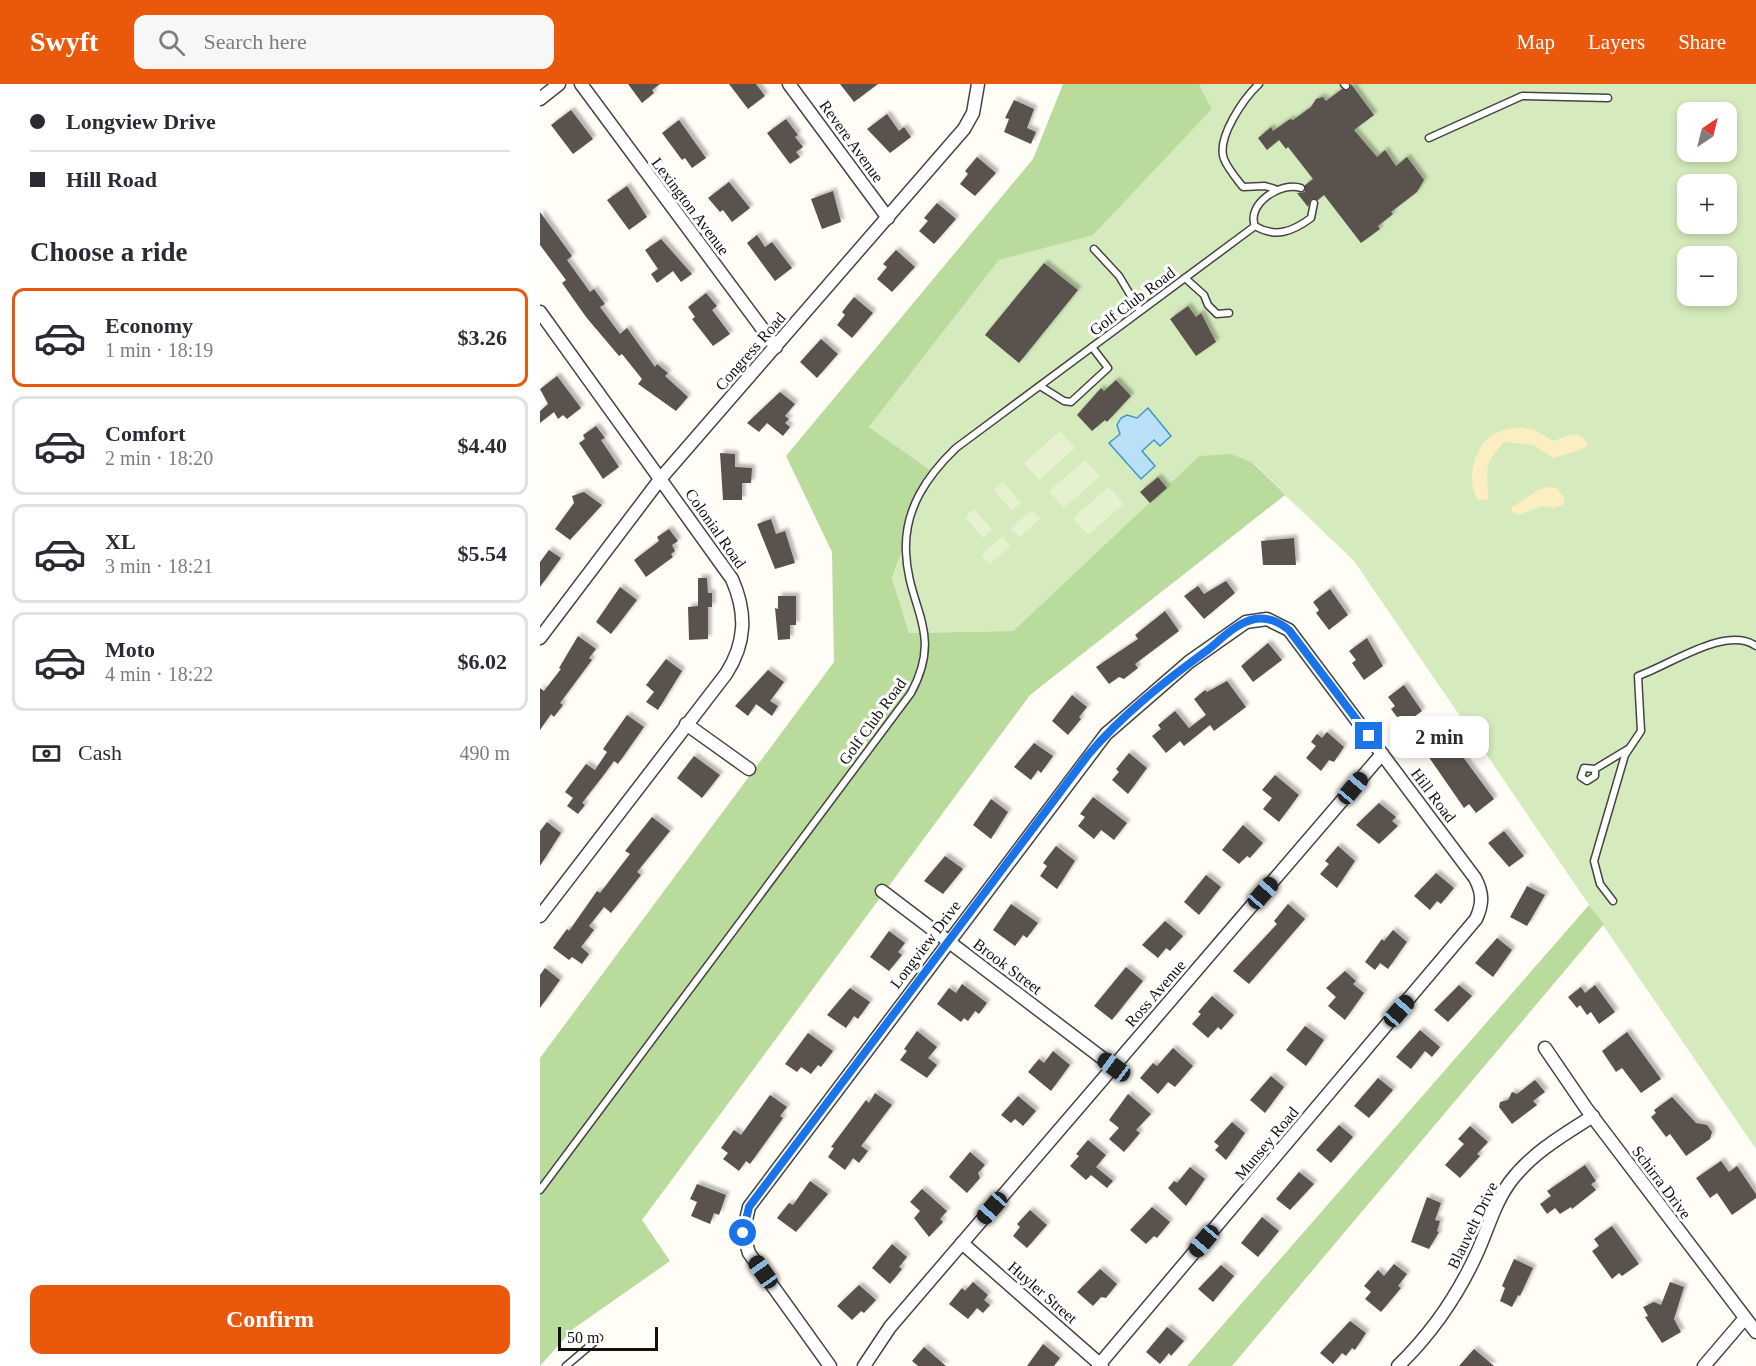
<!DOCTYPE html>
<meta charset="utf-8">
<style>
:root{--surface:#fff;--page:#f7f7f7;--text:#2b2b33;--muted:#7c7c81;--line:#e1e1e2;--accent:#ea580c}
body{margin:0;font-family:Georgia,serif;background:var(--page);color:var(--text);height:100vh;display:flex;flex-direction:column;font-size:22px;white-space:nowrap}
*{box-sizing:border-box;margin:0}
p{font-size:20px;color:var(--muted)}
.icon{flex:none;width:33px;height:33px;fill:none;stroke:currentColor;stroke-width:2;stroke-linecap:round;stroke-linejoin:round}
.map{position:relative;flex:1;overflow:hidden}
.side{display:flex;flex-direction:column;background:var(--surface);width:540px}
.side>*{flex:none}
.guide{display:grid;align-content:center;height:132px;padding:0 30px;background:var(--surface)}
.needle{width:39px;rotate:35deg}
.buttons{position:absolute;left:1137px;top:18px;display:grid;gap:12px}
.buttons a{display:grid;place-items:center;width:60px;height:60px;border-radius:12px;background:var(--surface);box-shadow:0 3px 9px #0003;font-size:30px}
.scale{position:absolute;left:18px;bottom:15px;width:100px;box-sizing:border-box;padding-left:6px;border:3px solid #111;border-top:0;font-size:16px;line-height:21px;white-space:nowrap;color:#111;-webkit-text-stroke:4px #fff;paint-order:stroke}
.end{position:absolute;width:27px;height:27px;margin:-14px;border:8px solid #1a73e8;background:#fff;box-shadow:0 0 0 3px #fff}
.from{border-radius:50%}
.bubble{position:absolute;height:42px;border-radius:12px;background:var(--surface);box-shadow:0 3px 9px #0003;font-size:20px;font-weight:600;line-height:42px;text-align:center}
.car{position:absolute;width:18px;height:36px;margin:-18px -9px;border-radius:8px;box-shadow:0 0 4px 2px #0007;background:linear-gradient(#222 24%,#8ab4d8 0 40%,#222 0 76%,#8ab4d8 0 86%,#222 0)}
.guide b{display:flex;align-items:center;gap:21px;height:57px;font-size:22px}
.guide b+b{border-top:2px solid var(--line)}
.guide i{width:15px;height:15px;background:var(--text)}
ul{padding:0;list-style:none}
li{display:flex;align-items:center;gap:18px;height:99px;margin:0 12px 9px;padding:0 18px;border:3px solid var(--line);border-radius:12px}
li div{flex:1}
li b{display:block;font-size:22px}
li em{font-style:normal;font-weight:600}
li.active{border-color:var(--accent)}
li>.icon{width:54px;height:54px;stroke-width:1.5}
h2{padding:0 30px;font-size:27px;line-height:72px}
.pay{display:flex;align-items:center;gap:15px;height:66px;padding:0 30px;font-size:22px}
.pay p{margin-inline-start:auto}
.button{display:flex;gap:12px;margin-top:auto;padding:12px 30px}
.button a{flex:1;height:69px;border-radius:12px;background:var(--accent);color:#fff;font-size:24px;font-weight:600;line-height:69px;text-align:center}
header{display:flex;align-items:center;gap:36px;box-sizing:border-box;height:84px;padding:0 30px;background:var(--accent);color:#fff}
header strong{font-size:28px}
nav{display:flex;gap:33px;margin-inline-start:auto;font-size:21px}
.search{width:420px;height:54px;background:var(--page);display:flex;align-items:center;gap:15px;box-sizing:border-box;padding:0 21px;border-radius:12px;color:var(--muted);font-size:22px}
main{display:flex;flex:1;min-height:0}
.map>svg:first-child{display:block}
.green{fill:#d5ebbd;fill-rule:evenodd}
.forest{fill:#b9dc9c}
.sand{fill:#fbeec1}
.pitch{fill:#e6f2cf}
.water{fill:#b9e0f7;stroke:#3f96cf;stroke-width:1.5}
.building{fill:#5a524d;filter:url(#shadow)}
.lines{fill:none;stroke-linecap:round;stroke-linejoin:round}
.lane-casing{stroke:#444;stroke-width:9}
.street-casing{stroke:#444;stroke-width:15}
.lane{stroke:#fff;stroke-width:6}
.street{stroke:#fff;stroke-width:12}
.route{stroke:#1a73e8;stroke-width:8}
.labels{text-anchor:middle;stroke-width:6;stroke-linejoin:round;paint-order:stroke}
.street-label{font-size:16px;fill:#111;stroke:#fff}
</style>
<header>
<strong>Swyft</strong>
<div class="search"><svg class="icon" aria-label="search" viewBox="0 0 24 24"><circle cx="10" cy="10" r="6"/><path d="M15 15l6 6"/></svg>Search here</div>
<nav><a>Map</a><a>Layers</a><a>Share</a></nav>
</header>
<main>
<section class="side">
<div class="guide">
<b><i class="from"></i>Longview Drive</b>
<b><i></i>Hill Road</b>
</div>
<h2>Choose a ride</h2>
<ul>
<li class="active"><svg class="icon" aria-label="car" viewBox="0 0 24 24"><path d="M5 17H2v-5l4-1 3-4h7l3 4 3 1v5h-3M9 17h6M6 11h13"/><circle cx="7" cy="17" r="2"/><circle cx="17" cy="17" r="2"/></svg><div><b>Economy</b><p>1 min · 18:19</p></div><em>$3.26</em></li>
<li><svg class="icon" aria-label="car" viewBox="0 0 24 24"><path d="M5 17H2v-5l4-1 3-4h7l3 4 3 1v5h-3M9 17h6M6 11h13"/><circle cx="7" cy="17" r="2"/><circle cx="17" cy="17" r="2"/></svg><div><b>Comfort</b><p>2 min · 18:20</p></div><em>$4.40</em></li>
<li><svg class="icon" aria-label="car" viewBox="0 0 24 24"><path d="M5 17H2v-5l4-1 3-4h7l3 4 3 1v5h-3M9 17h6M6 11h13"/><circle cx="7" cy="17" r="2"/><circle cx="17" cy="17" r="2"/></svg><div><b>XL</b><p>3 min · 18:21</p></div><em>$5.54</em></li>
<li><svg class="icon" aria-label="car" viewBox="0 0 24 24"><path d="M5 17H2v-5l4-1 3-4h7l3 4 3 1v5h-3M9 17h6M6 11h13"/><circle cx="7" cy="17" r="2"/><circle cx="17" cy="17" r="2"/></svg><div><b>Moto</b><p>4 min · 18:22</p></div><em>$6.02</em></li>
</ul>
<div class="pay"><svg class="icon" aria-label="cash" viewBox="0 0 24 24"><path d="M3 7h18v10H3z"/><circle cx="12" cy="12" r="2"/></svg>Cash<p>490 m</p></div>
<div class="button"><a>Confirm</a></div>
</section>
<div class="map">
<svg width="1216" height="1282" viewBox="0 0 1216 1282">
<defs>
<filter id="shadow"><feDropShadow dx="3.5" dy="-3.5" stdDeviation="1.5" flood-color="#0004"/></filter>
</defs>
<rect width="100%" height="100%" fill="#fffdf5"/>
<path class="green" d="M659,0H1216V1065L814,477L714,379L659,372L473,547L369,549L352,494L391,388L329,343L459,176L553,150L672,25ZM1148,28H1186V68H1148ZM1148,100H1186V140H1148ZM1148,172H1186V212H1148Z"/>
<g class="forest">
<polygon points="523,0 659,0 672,25 553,151 459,176 329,343 391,387 352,494 369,549 473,547 659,372 691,370 713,379 814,477 745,411 490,611 102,1136 130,1177 33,1245 0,1282 0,974 294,578 292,468 246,372 493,75"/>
<polygon points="1049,821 1064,840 692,1282 647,1282"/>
</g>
<g class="sand">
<path d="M982,343L995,346L1013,357C1029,352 1036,344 1048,360C1044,367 1022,371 1013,374L993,361L964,358C942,383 948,384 948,415L938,416C926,397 933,368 949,353C958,346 971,344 982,343Z"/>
<polygon points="1008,403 1016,404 1025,413 1023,421 1014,424 1002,422 979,431 972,428 971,424 998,406"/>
</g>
<g class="pitch">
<polygon points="520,347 535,364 499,396 484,379"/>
<polygon points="545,376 560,392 524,424 509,407"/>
<polygon points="463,398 481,419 472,427 454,406"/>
<polygon points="569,403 584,420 548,451 533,434"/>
<polygon points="434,425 452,446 443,454 425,433"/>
<polygon points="492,426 500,435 479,453 471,444"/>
<polygon points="462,453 470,462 450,480 441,471"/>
</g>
<polygon class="water" points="608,324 631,352 620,362 614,356 602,367 615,382 601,395 569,359 580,350 577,341 581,334 587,331 597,334"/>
<g class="building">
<polygon points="88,0 120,0 112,6 114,9 102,19"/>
<polygon points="189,0 216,0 225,12 208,25"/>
<polygon points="300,0 338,0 314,18"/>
<polygon points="811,0 834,31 814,46 837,73 845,66 856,82 867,73 884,96 877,108 851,128 853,130 838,142 840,145 821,159 784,111 778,116 771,115 768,123 757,109 765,108 765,101 773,95 748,63 746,65 739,56 727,66 718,54 731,43 733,47 750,35 753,36 771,23 776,15 783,13 786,17 802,5 809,6"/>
<polygon points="474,16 494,25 487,44 496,48 491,60 464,48 469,35 465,34"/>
<polygon points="31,26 53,55 33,70 11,41"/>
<polygon points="347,30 359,47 364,43 371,53 350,69 327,45"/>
<polygon points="246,35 258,51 255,53 263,63 256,68 260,73 250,80 227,49"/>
<polygon points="139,36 166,74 152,84 145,74 142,76 122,49"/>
<polygon points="437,73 456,89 435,112 420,100 428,90 425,87"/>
<polygon points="189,98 210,124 192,138 183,126 180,128 168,114"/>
<polygon points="87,102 107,133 89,146 67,116"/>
<polygon points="293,107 301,138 282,145 271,115"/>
<polygon points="397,119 416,135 394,160 379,147 388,137 384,134"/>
<polygon points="0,128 32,172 27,176 50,208 54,205 65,220 60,223 80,250 87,244 115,283 117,280 128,289 125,292 148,313 136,327 98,300 102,295 82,270 79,272 46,233 22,199 26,196 0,161"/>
<polygon points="217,151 225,163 232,158 252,184 235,197 207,159"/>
<polygon points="121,155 152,190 141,198 133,187 117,199 111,190 118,185 105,166"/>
<polygon points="356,166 375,183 352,208 337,195 347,183 343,180"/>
<polygon points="504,179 538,206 479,279 445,251"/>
<polygon points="166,209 177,222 172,226 190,250 173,262 152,235 155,233 148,223"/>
<polygon points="314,213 333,229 312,254 297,241 305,231 302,228"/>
<polygon points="648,222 656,233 661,229 676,258 656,272 630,235"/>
<polygon points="281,255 298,270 277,294 260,278"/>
<polygon points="17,292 41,324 27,335 23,331 18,335 14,328 0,339 0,327 8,320 0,305"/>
<polygon points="576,296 591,312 567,338 565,336 552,347 537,331 561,304 564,307"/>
<polygon points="240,308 255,320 245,332 249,335 245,339 250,343 243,352 227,339 219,348 207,339"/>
<polygon points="56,342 65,354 61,356 79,383 63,395 39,359 45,355 43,351"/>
<polygon points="180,369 195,370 195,383 212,384 211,399 202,399 202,416 183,416"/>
<polygon points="618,393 627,404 610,419 600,408"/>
<polygon points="44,408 62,421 30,456 15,445 34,419 32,412"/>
<polygon points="231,435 236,450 245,447 255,479 235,485 217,440"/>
<polygon points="129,445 138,457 132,461 135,467 131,470 133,473 106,493 94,476 119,457 117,453"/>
<polygon points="754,454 756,481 723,481 721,457"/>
<polygon points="9,466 21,474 0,503 0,478"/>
<polygon points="158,494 167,494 168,509 172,509 172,523 168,523 168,555 149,556 148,523 158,522"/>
<polygon points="686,497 695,509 664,535 644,512 658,502 664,510"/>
<polygon points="80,503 97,516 71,550 56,538"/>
<polygon points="790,505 808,531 789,546 776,529 779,526 773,518"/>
<polygon points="238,512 256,512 256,541 250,541 250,555 238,556 235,524 238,525"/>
<polygon points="625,527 639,547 595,580 598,584 584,595 579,593 569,600 556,583 598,555 595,551"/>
<polygon points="38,552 56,565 49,574 52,576 20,619 23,621 14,633 11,630 0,646 0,604 4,607 21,585 19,584"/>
<polygon points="827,554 843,582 824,596 812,579 816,576 809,567"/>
<polygon points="728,559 742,576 713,598 701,582"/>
<polygon points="126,575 142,587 118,626 106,618 114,608 106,601"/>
<polygon points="228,586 244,598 230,617 238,622 232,632 216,620 208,632 195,622"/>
<polygon points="687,597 706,623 674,647 670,641 644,662 640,657 626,669 612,652 621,645 618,641 635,627 649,644 666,631 654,615 665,606 667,608"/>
<polygon points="864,601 882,627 863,641 851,625 855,622 848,613"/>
<polygon points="532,611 547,623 539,633 541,635 528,651 512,637"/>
<polygon points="87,631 104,643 78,680 74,677 63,692 42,719 45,721 38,730 27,722 33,714 25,708 46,680 55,686 67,668 63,665"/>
<polygon points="787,648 804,663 794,678 789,676 781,687 766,674 776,662 771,658 777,650 782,654"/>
<polygon points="908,653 954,715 936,729 929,720 924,724 886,669"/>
<polygon points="494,659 513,672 501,689 498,686 491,696 474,683"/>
<polygon points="589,669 607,684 588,710 572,696 579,688 576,685"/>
<polygon points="154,672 180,691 162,714 137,694"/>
<polygon points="735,691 759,711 739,738 723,725 732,714 722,706"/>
<polygon points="553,713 587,739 574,756 561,746 554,755 538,742 545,733 540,730"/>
<polygon points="451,715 468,728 451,755 433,741"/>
<polygon points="839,719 856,733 852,737 858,742 839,760 816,741"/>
<polygon points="112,733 130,747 97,788 101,791 71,829 64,823 49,842 54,846 41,863 49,870 42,880 32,873 29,876 13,864 27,845 29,847 57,807 60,809 90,770 85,767"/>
<polygon points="7,738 21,749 0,782 0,747"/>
<polygon points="703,741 723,759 710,774 707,772 699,780 682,766"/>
<polygon points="964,747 984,772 969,783 948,759"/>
<polygon points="516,762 535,777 517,805 500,792 507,782 503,779"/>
<polygon points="798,762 815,777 797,804 780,790 789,780 785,777"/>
<polygon points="405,772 423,785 403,810 384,797"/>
<polygon points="896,789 914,804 901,820 897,817 890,826 874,812"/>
<polygon points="666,791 681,803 659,831 644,818"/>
<polygon points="987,802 1005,811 987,842 970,833"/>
<polygon points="471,820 498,839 487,854 483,851 475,862 453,846"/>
<polygon points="748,820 765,835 709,900 693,887 737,840 734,837"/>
<polygon points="625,837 643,852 630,867 626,864 618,874 602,861"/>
<polygon points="853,846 867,858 848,885 840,879 835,886 825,878 842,855 844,857"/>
<polygon points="349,847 365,859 358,868 362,871 349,887 330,873"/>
<polygon points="957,854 972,866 953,893 935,879"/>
<polygon points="586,883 603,897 572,936 554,922"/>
<polygon points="5,884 20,896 0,924 0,891"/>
<polygon points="805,887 816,897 813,900 824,909 805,936 788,922 796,913 786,904"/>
<polygon points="422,900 447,919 439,930 435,927 428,937 424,934 421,938 397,920 409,904 416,909"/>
<polygon points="919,901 932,912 908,938 894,926"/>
<polygon points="1055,901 1075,928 1059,940 1051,928 1047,931 1040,921 1037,924 1028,913 1041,903 1045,909"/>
<polygon points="310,904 330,918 318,935 314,932 306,944 287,931"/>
<polygon points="672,912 694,931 681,946 678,943 668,954 652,940 661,930 658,928"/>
<polygon points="765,942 784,956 766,982 746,966"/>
<polygon points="880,946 900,963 892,973 885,967 871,985 856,973"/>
<polygon points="377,947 397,963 388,974 397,981 387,994 360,976 367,967 364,965"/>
<polygon points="1087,948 1121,995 1101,1009 1082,984 1076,988 1062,967"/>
<polygon points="268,949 293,967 281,983 278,981 271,990 261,983 257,988 245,980"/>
<polygon points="633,964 653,982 635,1003 628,998 618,1010 600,994 613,979 617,982"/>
<polygon points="513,967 530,981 511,1007 488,988 499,975 504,979"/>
<polygon points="731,992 744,1003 725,1029 710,1016"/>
<polygon points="838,994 853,1006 829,1034 814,1022"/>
<polygon points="995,996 1005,1008 993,1017 997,1021 972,1040 959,1023 960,1018 968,1016 972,1008 977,1010"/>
<polygon points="335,1009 352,1021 321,1062 328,1067 319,1079 313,1074 305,1086 288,1073 294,1064 291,1063 326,1016 329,1019"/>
<polygon points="588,1010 611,1030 596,1046 600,1049 584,1068 569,1055 579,1044 569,1036"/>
<polygon points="230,1011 247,1023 240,1032 243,1034 210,1080 206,1077 199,1087 183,1075 188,1069 181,1064 194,1046 201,1051"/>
<polygon points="478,1012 496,1027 483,1042 475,1035 471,1039 461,1031"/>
<polygon points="1132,1013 1156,1039 1167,1041 1172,1048 1170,1055 1146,1072 1130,1050 1126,1053 1111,1033 1116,1029 1114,1026"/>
<polygon points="692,1038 705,1049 686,1076 675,1066 679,1062 674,1058"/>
<polygon points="799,1041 813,1053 791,1079 776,1066"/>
<polygon points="930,1042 948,1058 937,1070 940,1072 920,1094 905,1081 924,1060 918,1055"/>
<polygon points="548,1056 566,1071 556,1083 573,1097 567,1104 551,1091 546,1096 530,1082 539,1072 536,1070"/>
<polygon points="430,1068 445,1081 438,1089 440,1094 427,1109 409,1093"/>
<polygon points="1181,1077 1189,1088 1197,1082 1216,1110 1216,1114 1192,1131 1177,1109 1170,1114 1156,1094"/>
<polygon points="1045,1081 1056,1097 1051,1100 1056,1106 1032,1125 1031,1123 1020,1130 1015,1124 1007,1130 1000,1120 1011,1112 1007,1107"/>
<polygon points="650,1083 665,1095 646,1122 628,1104 634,1097 637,1099"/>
<polygon points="759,1088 774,1100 750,1126 736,1115"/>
<polygon points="270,1097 288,1110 256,1148 237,1134 249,1119 253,1121"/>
<polygon points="157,1100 186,1111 179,1131 174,1129 170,1140 151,1132 157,1118 150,1115"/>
<polygon points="382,1105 407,1127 400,1135 403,1138 389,1153 374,1134 380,1127 370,1118"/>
<polygon points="887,1113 901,1119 895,1136 900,1137 897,1147 899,1148 889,1165 871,1158"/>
<polygon points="612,1123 630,1138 617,1154 614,1152 606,1160 590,1146"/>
<polygon points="490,1126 507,1141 487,1164 473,1152 480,1143 477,1140"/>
<polygon points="722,1133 739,1147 718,1173 701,1159"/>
<polygon points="1072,1142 1099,1180 1082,1192 1079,1189 1072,1195 1052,1167 1059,1162 1054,1155"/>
<polygon points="352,1160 367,1173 359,1183 362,1185 350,1200 332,1184"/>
<polygon points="974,1175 993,1184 980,1212 978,1211 972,1223 960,1217 965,1204 962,1202"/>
<polygon points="854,1180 867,1190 858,1202 861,1204 841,1228 825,1215 831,1208 824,1202 838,1186 844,1192"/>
<polygon points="681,1181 694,1192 673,1218 658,1205"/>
<polygon points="560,1185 577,1200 566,1214 561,1213 553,1222 537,1208"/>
<polygon points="433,1198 448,1211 444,1216 450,1221 443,1229 437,1224 428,1235 409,1220 422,1204 425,1207"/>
<polygon points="1130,1198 1144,1203 1134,1235 1141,1248 1122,1259 1105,1233 1108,1232 1103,1223 1114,1218 1121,1221"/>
<polygon points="319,1201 336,1216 324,1229 321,1227 312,1236 297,1222"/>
<polygon points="810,1237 826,1249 815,1266 812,1264 806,1272 802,1269 793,1280 780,1269"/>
<polygon points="627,1243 644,1257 631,1272 629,1269 620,1280 606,1268"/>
<polygon points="503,1260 520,1274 514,1282 487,1282"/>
<polygon points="384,1263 406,1282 378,1282 372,1277"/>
<polygon points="934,1265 954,1282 919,1282"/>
</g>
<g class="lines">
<defs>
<g id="lane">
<path d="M719,0C704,14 676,54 684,75C688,85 696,94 703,103L725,102L735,105"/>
<polyline points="804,0 806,2"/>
<polyline points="889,54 982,12 1068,14"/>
<path d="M761,104C741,97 706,120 715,142C735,154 752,148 771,134L774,119"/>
<polyline points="554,165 579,192 600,227"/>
<polyline points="645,194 664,211 668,221 677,230 689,229"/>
<polyline points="500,302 524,317 531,318 568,284 552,263"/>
<polyline points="1055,685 1055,692 1047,697 1041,693 1044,684 1055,685 1088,665"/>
<path d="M1073,817L1060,800L1054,777L1085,671L1101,647L1098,592C1130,581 1186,541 1216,562"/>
<path d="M0,1106L371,609C404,548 368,525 366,468C364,425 387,392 416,364L715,142"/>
<polyline points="26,1282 59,1254"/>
</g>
<g id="street">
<polyline points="41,0 236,263"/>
<polyline points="249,0 348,134"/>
<polyline points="0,15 19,0"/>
<path d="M0,228L192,495C207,529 206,559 186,590L0,832"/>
<polyline points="0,554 121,394 424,45 433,29 438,0"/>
<polyline points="146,640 209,685"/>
<polyline points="342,807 574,983"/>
<polyline points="1005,964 1046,1024 1216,1248"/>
<polyline points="422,1159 562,1282"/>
<path d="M290,1282L209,1169L203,1149L209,1123L566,650L649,578L706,538L727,535L749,546L935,794C943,809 943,820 936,835L558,1282"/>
<polyline points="324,1282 350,1243 842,670"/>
<path d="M858,1282C891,1250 918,1211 937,1169C948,1145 954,1120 970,1098C992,1069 1023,1051 1053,1032"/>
<polyline points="1164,1282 1205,1234"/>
</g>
</defs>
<use href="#lane" class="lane-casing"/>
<use href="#street" class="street-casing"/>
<use href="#lane" class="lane"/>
<use href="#street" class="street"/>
</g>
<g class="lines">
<path class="route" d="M203,1149L209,1123L548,671C583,630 625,597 669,565C682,554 698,538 715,535C729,533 739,538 749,546L829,652"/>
</g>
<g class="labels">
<g class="street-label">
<text transform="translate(312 57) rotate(54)" y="6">Revere Avenue</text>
<text transform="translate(151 122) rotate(53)" y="6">Lexington Avenue</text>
<text transform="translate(592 217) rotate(-37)" y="6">Golf Club Road</text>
<text transform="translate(210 267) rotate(-49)" y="6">Congress Road</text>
<text transform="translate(176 444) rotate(55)" y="6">Colonial Road</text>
<text transform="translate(332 637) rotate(-54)" y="6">Golf Club Road</text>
<text transform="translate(894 711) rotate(53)" y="6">Hill Road</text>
<text transform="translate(385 860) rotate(-53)" y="6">Longview Drive</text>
<text transform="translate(468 882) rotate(37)" y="6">Brook Street</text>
<text transform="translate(615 909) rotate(-49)" y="6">Ross Avenue</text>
<text transform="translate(726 1059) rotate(-50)" y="6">Munsey Road</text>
<text transform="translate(1122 1098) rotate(53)" y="6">Schirra Drive</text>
<text transform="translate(932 1141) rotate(-64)" y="6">Blauvelt Drive</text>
<text transform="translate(503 1208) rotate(41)" y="6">Huyler Street</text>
</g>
</g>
</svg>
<div class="buttons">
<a><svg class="needle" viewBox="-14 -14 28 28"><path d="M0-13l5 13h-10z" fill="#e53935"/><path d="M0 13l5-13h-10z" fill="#7c7c81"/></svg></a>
<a>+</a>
<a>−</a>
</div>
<div class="scale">50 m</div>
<i class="end from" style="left:203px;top:1149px"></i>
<i class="end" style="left:829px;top:652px"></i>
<div class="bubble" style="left:850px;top:632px;width:99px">2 min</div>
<i class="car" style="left:813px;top:704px;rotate:40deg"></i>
<i class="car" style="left:723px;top:809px;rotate:41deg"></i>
<i class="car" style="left:859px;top:927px;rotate:41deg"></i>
<i class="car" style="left:574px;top:983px;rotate:307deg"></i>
<i class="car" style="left:452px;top:1124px;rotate:221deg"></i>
<i class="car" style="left:664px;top:1157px;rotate:220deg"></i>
<i class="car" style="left:223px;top:1188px;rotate:325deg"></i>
</div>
</main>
